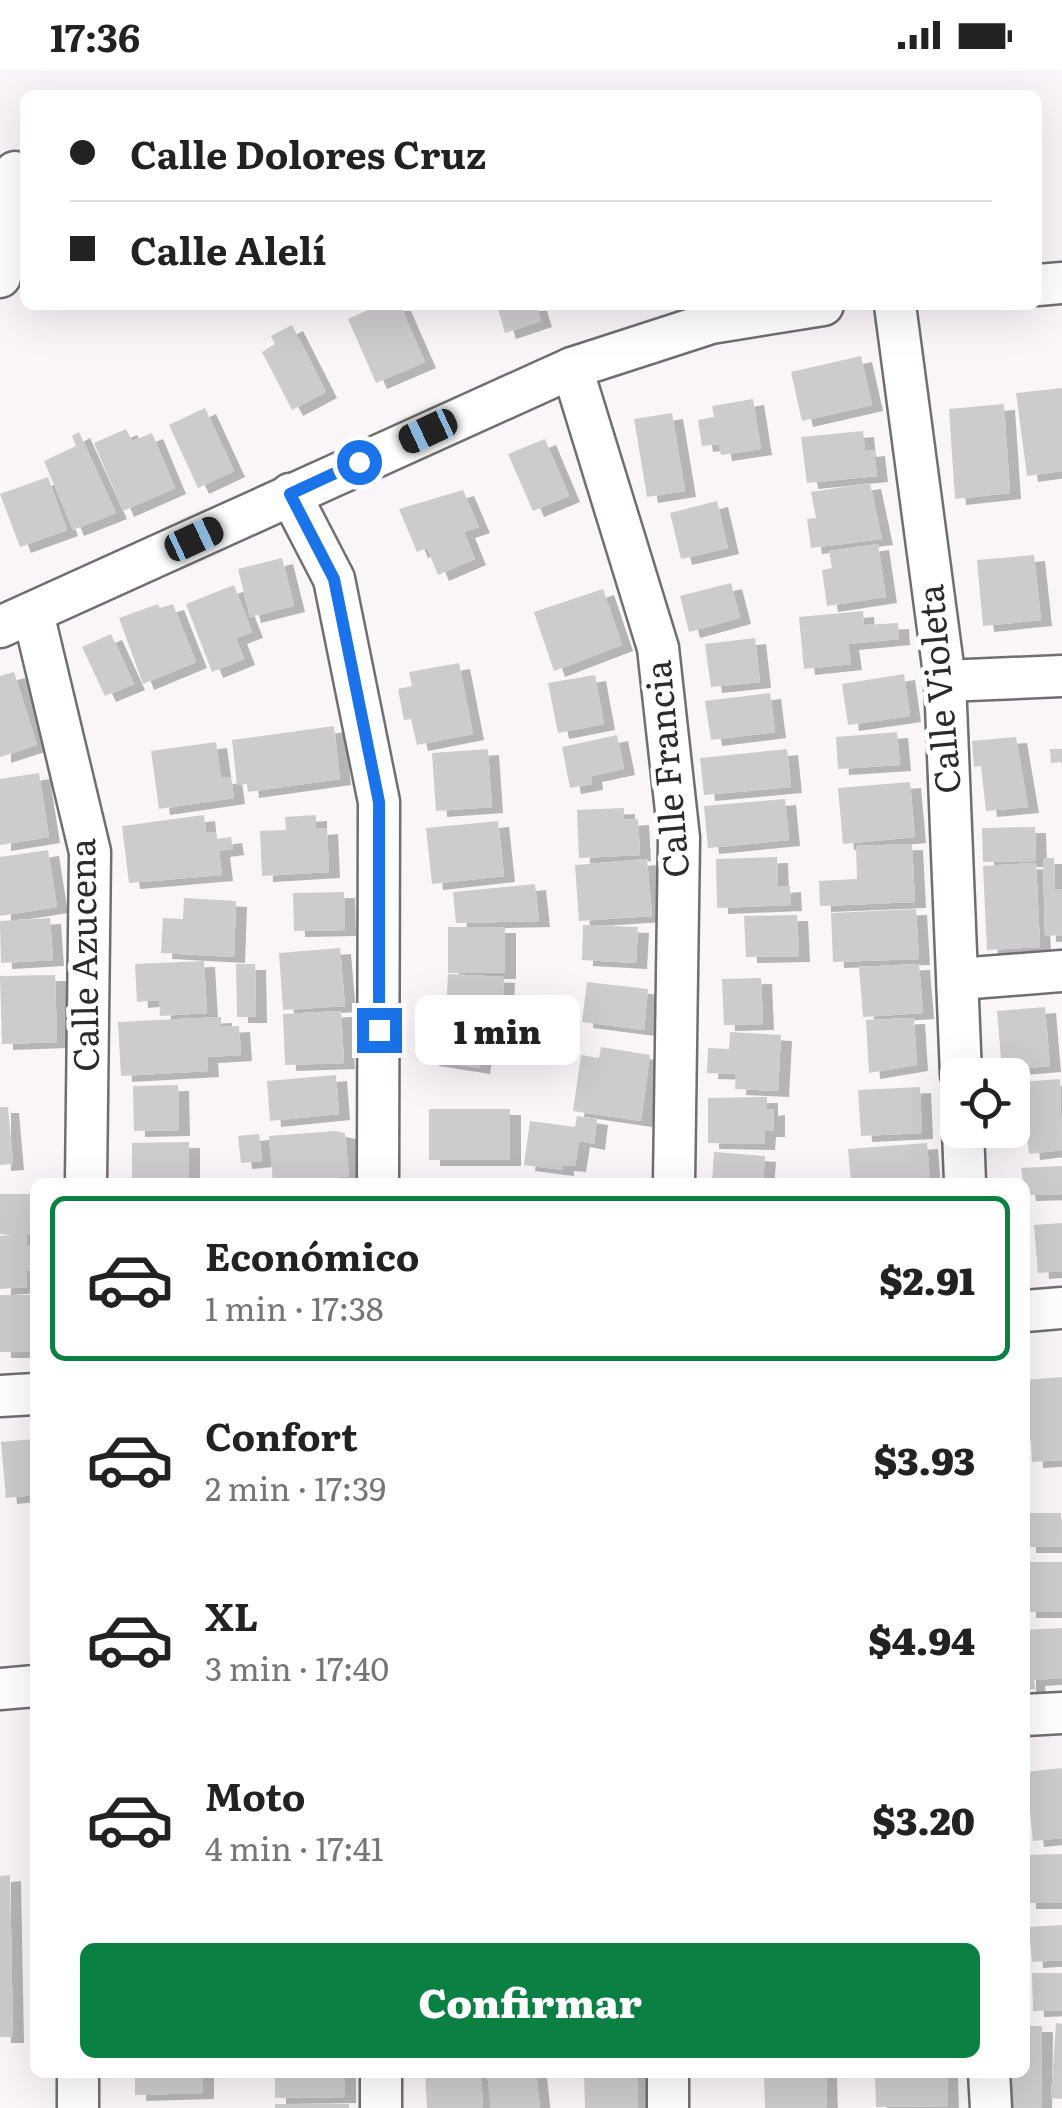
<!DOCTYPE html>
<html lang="es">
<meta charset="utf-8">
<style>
:root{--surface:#fff;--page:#f6f6f6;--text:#222;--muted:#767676;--line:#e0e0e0;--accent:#0b8043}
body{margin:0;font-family:Literata,serif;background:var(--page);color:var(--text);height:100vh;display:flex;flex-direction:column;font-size:38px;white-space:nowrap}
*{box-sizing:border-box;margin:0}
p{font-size:32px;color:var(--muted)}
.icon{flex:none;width:55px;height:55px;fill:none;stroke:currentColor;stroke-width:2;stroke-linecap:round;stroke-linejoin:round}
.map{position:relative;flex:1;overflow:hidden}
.panel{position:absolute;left:30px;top:1108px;width:1000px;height:900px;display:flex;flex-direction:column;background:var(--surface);border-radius:15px;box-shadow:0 10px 40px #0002}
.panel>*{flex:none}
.hud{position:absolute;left:20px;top:20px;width:1022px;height:220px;border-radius:15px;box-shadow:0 10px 40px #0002;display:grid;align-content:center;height:220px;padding:0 50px;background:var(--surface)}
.buttons{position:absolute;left:940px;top:988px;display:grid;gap:20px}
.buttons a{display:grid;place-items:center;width:90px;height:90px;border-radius:15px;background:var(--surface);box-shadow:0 10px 40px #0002;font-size:50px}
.end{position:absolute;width:45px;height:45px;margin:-22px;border:12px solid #1a73e8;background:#fff;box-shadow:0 0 0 5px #fff}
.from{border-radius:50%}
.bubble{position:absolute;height:70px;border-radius:15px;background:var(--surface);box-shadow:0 10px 40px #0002;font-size:32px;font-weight:800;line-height:70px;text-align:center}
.car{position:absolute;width:30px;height:60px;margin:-30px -15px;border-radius:12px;box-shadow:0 0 8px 2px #0007;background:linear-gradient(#222 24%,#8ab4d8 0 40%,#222 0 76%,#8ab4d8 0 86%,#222 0)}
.hud b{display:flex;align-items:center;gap:35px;height:95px;font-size:38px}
.hud b+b{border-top:2px solid var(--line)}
.hud i{width:25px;height:25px;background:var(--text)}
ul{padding:18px 0 0;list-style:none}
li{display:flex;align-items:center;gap:30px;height:165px;margin:0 20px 15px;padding:0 30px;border:5px solid transparent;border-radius:15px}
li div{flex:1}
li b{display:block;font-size:38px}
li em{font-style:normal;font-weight:800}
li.selected{border-color:var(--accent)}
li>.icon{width:90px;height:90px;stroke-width:1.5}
.primary-button{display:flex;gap:20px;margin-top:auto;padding:20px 50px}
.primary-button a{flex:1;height:115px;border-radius:15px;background:var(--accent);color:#fff;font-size:40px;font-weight:800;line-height:115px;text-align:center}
.status{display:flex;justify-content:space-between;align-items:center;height:70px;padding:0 50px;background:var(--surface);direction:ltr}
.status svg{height:28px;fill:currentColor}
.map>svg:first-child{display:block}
.building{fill:#cecbce;filter:url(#shadow)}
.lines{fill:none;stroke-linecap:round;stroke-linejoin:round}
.minor-casing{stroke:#716e71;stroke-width:45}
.minor{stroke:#fff;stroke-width:40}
.route{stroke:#1a73e8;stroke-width:12}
.labels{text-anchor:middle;stroke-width:10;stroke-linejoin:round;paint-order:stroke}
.street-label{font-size:35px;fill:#2c2b2c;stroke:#fff}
</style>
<div class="status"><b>17:36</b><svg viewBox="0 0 49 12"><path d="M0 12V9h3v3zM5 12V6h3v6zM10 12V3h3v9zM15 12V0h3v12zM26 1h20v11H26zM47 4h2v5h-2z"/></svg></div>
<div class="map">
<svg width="1062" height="2038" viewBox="0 0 1062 2038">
<defs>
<filter id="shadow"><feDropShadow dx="11" dy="6" stdDeviation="0" flood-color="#0004"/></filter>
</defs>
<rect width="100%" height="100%" fill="#f9f5f9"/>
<g class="building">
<polygon points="379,235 400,235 425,292 376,313 348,249"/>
<polygon points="497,235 536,235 541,251 505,263"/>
<polygon points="292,255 326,322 292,340 262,282 275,274 271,266"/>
<polygon points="861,286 872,335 802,351 791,302"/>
<polygon points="1062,318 1062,401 1027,406 1016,323"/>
<polygon points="753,329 761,379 721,385 719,374 702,376 698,350 714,347 712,336"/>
<polygon points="1004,334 1010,423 955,429 949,339"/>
<polygon points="205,338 234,401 198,418 169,355"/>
<polygon points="672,343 685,421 647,427 634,349"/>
<polygon points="126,359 132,371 152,363 175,418 123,441 94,373"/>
<polygon points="863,361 865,381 874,380 877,406 807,413 801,367"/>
<polygon points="79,362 116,443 73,460 44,391 76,376 72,366"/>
<polygon points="545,369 569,426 533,441 508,384"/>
<polygon points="48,407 67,460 20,477 0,424"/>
<polygon points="870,413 882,469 811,478 807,449 816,448 811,422"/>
<polygon points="463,420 479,457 464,462 475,489 438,505 427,478 417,482 399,439"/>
<polygon points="717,431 728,478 681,489 670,443"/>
<polygon points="878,474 886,527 827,536 822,500 832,498 829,481"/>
<polygon points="1034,485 1041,550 983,556 977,490"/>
<polygon points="282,488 294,536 250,547 238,499"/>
<polygon points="731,513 740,548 689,562 680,526"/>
<polygon points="234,515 252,562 236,568 244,589 212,602 186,534"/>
<polygon points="603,519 622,575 554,601 534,542"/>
<polygon points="158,534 160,538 173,534 196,592 143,614 119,548"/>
<polygon points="863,541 864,555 898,553 899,569 848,574 851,594 804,599 799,547"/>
<polygon points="111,564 134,614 105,626 82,577"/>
<polygon points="755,568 760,612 711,617 705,574"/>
<polygon points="459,593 473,664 417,675 411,649 404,650 398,619 412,616 409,602"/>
<polygon points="14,602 37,675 0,687 0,606"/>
<polygon points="904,604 910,646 848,655 842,614"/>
<polygon points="595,605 604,654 558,663 548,613"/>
<polygon points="770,623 775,662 711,670 705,631"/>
<polygon points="334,656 340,709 248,722 247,714 237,715 232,670"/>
<polygon points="897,662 900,695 838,699 836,667"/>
<polygon points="617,665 624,699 591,706 592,714 570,718 562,677"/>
<polygon points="1016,667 1028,737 986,741 981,696 974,697 972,671"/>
<polygon points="216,672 221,708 231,707 234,728 159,739 151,681"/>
<polygon points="488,679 492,737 436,741 432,683"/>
<polygon points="787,679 791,717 704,725 700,688"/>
<polygon points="1050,679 1062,679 1062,692 1051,693"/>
<polygon points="39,703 49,767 0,775 0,709"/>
<polygon points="910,712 915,767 843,774 838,718"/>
<polygon points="785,729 789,770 708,778 704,736"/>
<polygon points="624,738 624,750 638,749 640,785 579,788 577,740"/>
<polygon points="204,745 206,763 216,762 217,769 231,767 233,779 219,781 222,805 129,813 122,756"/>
<polygon points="316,745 316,759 327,758 329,802 262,806 260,761 286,760 285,747"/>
<polygon points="498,751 504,806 432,814 426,758"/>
<polygon points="1035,757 1036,791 983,792 982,758"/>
<polygon points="912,774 915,832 820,836 819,811 857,809 856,776"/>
<polygon points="48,780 57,837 0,846 0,787"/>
<polygon points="777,787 778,817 790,816 791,835 717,838 716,789"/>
<polygon points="1043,788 1054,788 1055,819 1062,819 1062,865 1045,866"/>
<polygon points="647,789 652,846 579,851 575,795"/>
<polygon points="1036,793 1040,877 987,880 983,796"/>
<polygon points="535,814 539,851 456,853 453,822"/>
<polygon points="344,822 345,860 294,861 293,823"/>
<polygon points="184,828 236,831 234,887 161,883 163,848 183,849"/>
<polygon points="916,839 919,889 833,892 831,843"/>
<polygon points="797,845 799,886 746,887 744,846"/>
<polygon points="50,848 53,890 1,893 0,851"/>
<polygon points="583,855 638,857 636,893 582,890"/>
<rect x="448" y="857" width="57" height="46"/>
<polygon points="340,878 345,936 283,940 279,883"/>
<polygon points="204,891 207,943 160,946 159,930 137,932 135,894"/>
<polygon points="236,894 255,894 256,947 237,947"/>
<polygon points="919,894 923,943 863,947 859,897"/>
<polygon points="448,904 504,907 502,947 446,944"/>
<polygon points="55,905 57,972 2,974 0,906"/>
<polygon points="761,908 763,954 724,955 722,909"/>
<polygon points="587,912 648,919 644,960 582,952"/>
<polygon points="1045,937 1050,996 1002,1000 997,941"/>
<polygon points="341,941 344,993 285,995 283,944"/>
<polygon points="221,947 221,957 239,956 241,985 207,987 208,1001 121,1006 118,952"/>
<polygon points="914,948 917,995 869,1003 866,950"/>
<polygon points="433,950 485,958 479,998 428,990"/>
<polygon points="730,962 781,965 778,1021 735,1019 736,1004 707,1003 708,978 729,979"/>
<polygon points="601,977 650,985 641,1051 573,1041 581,985 599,988"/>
<polygon points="336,1005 339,1044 270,1051 267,1011"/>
<polygon points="1060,1009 1062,1080 1029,1084 1021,1012"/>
<polygon points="178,1015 179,1060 134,1061 133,1016"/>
<polygon points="920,1017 922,1063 861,1066 858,1020"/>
<polygon points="767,1027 767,1040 774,1039 774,1061 765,1061 764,1074 708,1073 708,1028"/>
<polygon points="0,1037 8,1037 13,1094 0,1095"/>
<rect x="429" y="1039" width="81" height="51"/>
<polygon points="577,1046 597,1049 594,1074 579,1071 575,1096 563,1095 563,1100 524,1095 530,1051 575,1057"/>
<polygon points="335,1061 345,1063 349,1106 339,1107 340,1112 273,1112 269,1066"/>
<polygon points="259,1064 262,1091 241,1093 238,1066"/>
<polygon points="189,1072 189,1112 132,1112 132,1073"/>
<polygon points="927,1073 930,1112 851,1112 848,1079"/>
<polygon points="714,1082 765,1086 763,1112 712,1112"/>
<polygon points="1062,1096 1062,1124 1025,1125 1021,1098"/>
<polygon points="0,1124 35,1124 35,1164 26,1164 27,1177 34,1176 35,1201 26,1201 27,1217 0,1219 0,1166 11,1165 0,1164"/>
<polygon points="1062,1153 1062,1201 1038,1203 1034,1155"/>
<rect x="0" y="1225" width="35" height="57"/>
<polygon points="1062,1307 1062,1390 1032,1392 1031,1371 1025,1371 1025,1310"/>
<polygon points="35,1369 35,1425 6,1428 1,1372"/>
<polygon points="1025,1443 1061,1443 1062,1477 1025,1477"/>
<rect x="1025" y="1492" width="37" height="50"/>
<polygon points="1062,1558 1062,1608 1034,1610 1035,1619 1025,1620 1025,1560"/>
<polygon points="1062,1698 1062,1768 1033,1771 1026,1702"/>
<polygon points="1062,1784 1062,1833 1025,1833 1025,1785"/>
<polygon points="10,1805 13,1967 0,1967 0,1806"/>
<polygon points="1062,1855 1062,1890 1032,1892 1029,1857"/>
<polygon points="1032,1903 1062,1903 1062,1940 1033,1941"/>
<polygon points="1056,1953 1062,1954 1062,2029 1051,2028"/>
<polygon points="1025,1956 1042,1956 1041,2038 1009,2038 1009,2002 1025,2002"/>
<polygon points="135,2002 203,2002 203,2023 135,2025"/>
<polygon points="275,2002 345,2002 345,2027 275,2028"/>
<polygon points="425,2002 481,2002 483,2038 427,2038"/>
<polygon points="487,2002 536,2002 540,2038 491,2038"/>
<polygon points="584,2002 638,2002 638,2038 585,2038"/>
<polygon points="764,2002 826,2002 827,2038 765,2038"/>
<polygon points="875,2002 947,2002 948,2036 876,2037"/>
<rect x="275" y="2034" width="74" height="4"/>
</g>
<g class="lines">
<defs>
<g id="minor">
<polyline points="0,207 15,102"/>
<polyline points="1038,215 1062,213"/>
<polyline points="895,235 945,611 961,1005"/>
<polyline points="572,298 658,578 679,768 674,1112"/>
<polyline points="290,424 334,509 379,732 378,1112"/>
<polyline points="33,543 90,782 86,1112"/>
<polyline points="0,557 572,298 711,253 823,235"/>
<polyline points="945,611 1062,606"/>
<polyline points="959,909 1062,901"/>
<polyline points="963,1060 965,1112"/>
<polyline points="1025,1241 1062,1238"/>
<polyline points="0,1326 35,1324"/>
<polyline points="0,1619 35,1616"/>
<polyline points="1025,1645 1062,1643"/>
<polyline points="381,2002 381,2038"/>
<polyline points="989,2002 991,2038"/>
<polyline points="78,2038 78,2002"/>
<polyline points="668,2038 668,2002"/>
</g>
</defs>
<use href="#minor" class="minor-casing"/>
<use href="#minor" class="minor"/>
</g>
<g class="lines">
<polyline class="route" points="359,392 290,424 334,509 379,732 379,960"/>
</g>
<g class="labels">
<g class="street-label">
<text transform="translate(940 619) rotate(-95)" y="12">Calle Violeta</text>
<text transform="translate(668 699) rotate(-95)" y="12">Calle Francia</text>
<text transform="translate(85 885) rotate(-91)" y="12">Calle Azucena</text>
</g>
</g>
</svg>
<div class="buttons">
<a><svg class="icon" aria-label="locate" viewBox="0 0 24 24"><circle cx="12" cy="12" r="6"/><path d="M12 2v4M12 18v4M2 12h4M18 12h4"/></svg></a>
</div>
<i class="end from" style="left:359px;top:392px"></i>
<i class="end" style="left:379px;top:960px"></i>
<div class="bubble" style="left:415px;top:925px;width:165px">1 min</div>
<i class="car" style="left:428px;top:361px;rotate:245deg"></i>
<i class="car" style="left:194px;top:469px;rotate:65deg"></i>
<div class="hud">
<b><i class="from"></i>Calle Dolores Cruz</b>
<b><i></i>Calle Alelí</b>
</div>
<section class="panel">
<ul>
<li class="selected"><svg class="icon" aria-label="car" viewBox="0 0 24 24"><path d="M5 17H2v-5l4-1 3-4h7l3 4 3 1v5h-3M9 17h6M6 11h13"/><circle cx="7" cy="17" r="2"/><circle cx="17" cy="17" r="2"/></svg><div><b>Económico</b><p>1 min · 17:38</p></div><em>$2.91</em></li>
<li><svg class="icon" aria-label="car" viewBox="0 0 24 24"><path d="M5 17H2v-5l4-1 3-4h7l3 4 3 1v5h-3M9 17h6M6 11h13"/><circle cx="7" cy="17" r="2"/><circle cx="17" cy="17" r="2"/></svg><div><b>Confort</b><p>2 min · 17:39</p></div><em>$3.93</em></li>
<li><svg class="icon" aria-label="car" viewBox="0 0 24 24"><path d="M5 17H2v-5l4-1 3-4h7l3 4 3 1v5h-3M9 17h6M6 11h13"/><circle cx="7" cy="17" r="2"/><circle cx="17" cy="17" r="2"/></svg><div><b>XL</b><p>3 min · 17:40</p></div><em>$4.94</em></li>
<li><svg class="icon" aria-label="car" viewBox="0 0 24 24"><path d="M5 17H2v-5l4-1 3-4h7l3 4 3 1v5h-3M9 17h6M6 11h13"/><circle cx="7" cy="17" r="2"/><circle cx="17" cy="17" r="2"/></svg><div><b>Moto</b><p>4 min · 17:41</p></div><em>$3.20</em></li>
</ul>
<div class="primary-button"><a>Confirmar</a></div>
</section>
</div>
